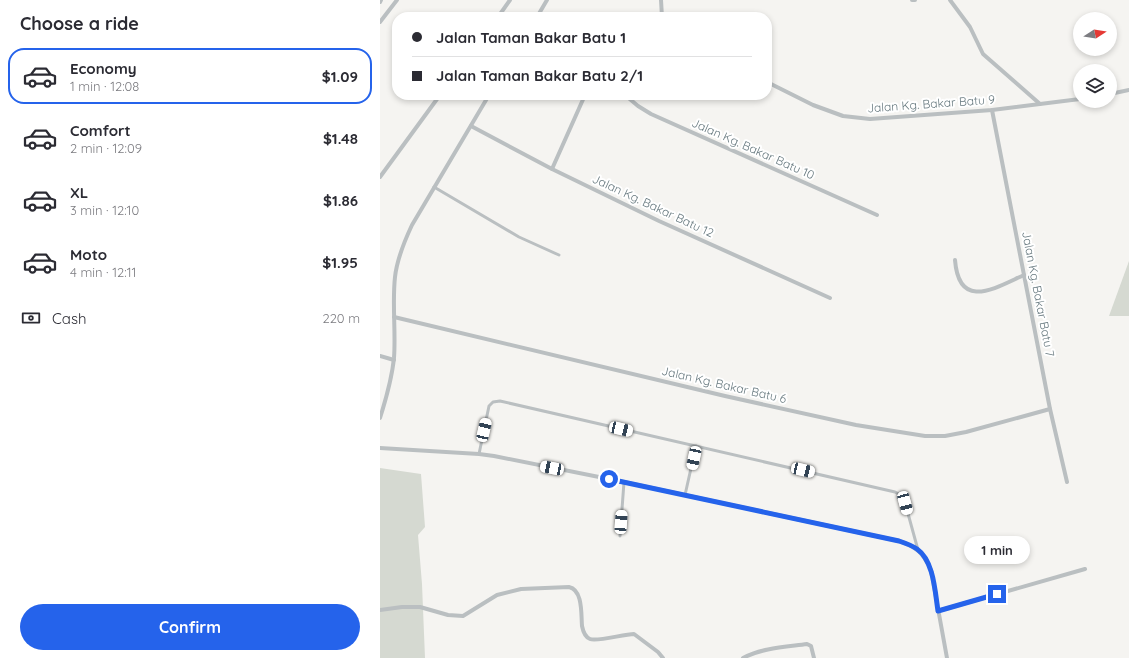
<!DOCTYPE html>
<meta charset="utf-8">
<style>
:root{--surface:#fff;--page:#f7f7f7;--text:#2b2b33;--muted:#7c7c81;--line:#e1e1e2;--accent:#2563eb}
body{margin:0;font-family:Quicksand,sans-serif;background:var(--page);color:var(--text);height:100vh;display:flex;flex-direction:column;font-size:15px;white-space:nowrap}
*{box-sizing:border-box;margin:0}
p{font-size:13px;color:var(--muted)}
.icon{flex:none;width:22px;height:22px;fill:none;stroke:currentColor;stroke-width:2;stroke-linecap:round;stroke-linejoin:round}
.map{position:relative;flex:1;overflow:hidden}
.side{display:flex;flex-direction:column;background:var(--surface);width:380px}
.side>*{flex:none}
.guide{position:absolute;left:12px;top:12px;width:380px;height:88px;border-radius:16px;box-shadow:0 2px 6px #0003;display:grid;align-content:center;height:88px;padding:0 20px;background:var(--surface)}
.needle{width:26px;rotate:78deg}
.tools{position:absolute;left:693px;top:12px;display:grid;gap:8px}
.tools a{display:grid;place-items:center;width:44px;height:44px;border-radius:50%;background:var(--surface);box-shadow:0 2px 6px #0003;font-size:20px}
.end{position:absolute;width:18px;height:18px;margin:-9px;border:5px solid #2563eb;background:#fff;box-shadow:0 0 0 2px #fff}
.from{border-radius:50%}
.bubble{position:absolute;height:28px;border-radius:14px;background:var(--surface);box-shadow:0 2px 6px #0003;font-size:13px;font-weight:700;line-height:28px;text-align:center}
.car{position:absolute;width:12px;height:24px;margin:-12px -6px;border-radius:5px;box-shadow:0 0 3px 1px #0007;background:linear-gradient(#fff 24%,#345 0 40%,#fff 0 76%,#345 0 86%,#fff 0)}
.guide b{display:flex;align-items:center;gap:14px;height:38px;font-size:15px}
.guide b+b{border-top:1px solid var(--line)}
.guide i{width:10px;height:10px;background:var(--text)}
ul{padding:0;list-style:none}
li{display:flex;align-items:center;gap:12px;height:56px;margin:0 8px 6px;padding:0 12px;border:2px solid transparent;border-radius:16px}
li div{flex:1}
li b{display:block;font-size:15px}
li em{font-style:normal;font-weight:700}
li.active{border-color:var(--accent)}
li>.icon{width:36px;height:36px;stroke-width:1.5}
h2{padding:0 20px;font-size:18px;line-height:48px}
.pay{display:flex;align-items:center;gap:10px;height:44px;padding:0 20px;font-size:15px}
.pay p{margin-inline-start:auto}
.action{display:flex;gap:8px;margin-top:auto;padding:8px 20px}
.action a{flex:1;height:46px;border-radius:24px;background:var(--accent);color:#fff;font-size:16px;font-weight:700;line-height:46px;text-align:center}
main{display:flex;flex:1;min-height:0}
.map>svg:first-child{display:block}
.green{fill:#d5d9d1}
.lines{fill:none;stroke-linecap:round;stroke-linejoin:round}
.lane{stroke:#babfc1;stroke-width:3}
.street{stroke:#babfc1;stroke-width:4}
.route{stroke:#2563eb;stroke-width:5}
.labels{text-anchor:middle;stroke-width:4;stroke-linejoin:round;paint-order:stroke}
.street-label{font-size:12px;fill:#67797f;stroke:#fff}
</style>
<main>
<section class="side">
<h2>Choose a ride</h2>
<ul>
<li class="active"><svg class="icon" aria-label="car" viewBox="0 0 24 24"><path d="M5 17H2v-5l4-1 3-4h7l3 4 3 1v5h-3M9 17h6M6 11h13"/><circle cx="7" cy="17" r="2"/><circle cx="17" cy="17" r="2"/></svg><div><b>Economy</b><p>1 min · 12:08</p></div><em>$1.09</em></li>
<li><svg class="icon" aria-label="car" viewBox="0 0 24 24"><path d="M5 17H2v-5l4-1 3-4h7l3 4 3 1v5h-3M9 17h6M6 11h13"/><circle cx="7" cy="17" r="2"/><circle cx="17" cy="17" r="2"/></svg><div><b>Comfort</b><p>2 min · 12:09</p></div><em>$1.48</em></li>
<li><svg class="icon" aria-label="car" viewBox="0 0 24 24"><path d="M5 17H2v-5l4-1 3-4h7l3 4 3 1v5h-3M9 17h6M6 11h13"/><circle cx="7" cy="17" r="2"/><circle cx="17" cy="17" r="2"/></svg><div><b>XL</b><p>3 min · 12:10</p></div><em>$1.86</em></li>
<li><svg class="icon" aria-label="car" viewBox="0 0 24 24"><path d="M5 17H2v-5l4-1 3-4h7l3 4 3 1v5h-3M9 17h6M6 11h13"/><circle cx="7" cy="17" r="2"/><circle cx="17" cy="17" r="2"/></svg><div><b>Moto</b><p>4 min · 12:11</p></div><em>$1.95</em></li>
</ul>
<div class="pay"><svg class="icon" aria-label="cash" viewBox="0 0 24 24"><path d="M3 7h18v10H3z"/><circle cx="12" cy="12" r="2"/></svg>Cash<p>220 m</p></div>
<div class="action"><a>Confirm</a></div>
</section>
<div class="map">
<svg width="749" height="658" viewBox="0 0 749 658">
<rect width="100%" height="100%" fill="#f5f4f1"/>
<g class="green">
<polygon points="749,261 749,316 729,316"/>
<polygon points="0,468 41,474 45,527 38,535 42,584 45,658 0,658"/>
</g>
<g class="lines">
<g class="lane">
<polyline points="54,187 139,237 179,255"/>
<polyline points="99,454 109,406 113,402 120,401 515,492 522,496 524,499 538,550"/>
<polyline points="305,495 316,446"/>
<polyline points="240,536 244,482"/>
</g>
<g class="street">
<polyline points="281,0 282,17"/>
<polyline points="532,0 535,0"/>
<polyline points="570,0 590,27 603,54 660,104"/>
<polyline points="0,2 1,0"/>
<polyline points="118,17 130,0"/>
<polyline points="157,17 167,0"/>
<polyline points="0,22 17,0"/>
<polyline points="387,82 433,105 463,116 490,119 612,110 700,99"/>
<polyline points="730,94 749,90"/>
<polyline points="245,95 258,106 271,114 497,215"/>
<polyline points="612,110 670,409 687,482"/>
<polyline points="91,126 172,169 279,221 450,298"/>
<polyline points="172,169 205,95"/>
<polyline points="0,177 60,95"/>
<path d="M575,260C579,311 615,288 644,275"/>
<polyline points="14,317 345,396 476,425 545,436 565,436 586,432 670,409"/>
<polyline points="0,356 14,360"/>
<path d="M0,418C6,399 12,377 14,358C16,331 12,304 15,277C17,259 24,242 32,225L109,95"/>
<path d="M0,448L99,454L114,456L244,482L519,541C537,547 543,553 551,570L567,658"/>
<path d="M0,610L22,607H40L68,615L83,616L117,595L141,589L189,587C203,590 201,614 202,626C203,631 205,637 210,639C217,642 244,634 254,634L278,652L283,658"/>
<polyline points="558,611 705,569"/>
<path d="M363,658C382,648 405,647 427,644L431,646L434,658"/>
</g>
</g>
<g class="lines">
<path class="route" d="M229,479L519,541C525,543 531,545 537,549C554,561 555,592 558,611L617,594"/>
</g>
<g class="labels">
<g class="street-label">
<text transform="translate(551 104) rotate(-4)" y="4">Jalan Kg. Bakar Batu 9</text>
<text transform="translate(373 149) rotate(24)" y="4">Jalan Kg. Bakar Batu 10</text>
<text transform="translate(273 206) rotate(25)" y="4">Jalan Kg. Bakar Batu 12</text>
<text transform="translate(658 294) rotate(79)" y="4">Jalan Kg. Bakar Batu 7</text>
<text transform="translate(344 385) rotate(13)" y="4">Jalan Kg. Bakar Batu 6</text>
</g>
</g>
</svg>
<div class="tools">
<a><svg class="needle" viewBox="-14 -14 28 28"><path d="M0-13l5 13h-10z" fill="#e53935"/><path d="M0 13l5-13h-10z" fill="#7c7c81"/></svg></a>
<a><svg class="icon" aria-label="layers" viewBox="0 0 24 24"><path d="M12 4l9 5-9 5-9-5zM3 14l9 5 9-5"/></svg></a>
</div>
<i class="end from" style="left:229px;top:479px"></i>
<i class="end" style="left:617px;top:594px"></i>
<div class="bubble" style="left:584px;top:536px;width:66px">1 min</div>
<i class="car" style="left:241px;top:429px;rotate:103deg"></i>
<i class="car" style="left:104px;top:430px;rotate:13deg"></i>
<i class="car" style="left:314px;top:458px;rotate:192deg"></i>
<i class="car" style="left:172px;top:468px;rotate:281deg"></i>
<i class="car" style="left:423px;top:470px;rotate:103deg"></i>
<i class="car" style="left:525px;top:503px;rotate:165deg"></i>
<i class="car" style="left:241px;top:522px;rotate:4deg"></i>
<div class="guide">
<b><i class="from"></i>Jalan Taman Bakar Batu 1</b>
<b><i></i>Jalan Taman Bakar Batu 2/1</b>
</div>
</div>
</main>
